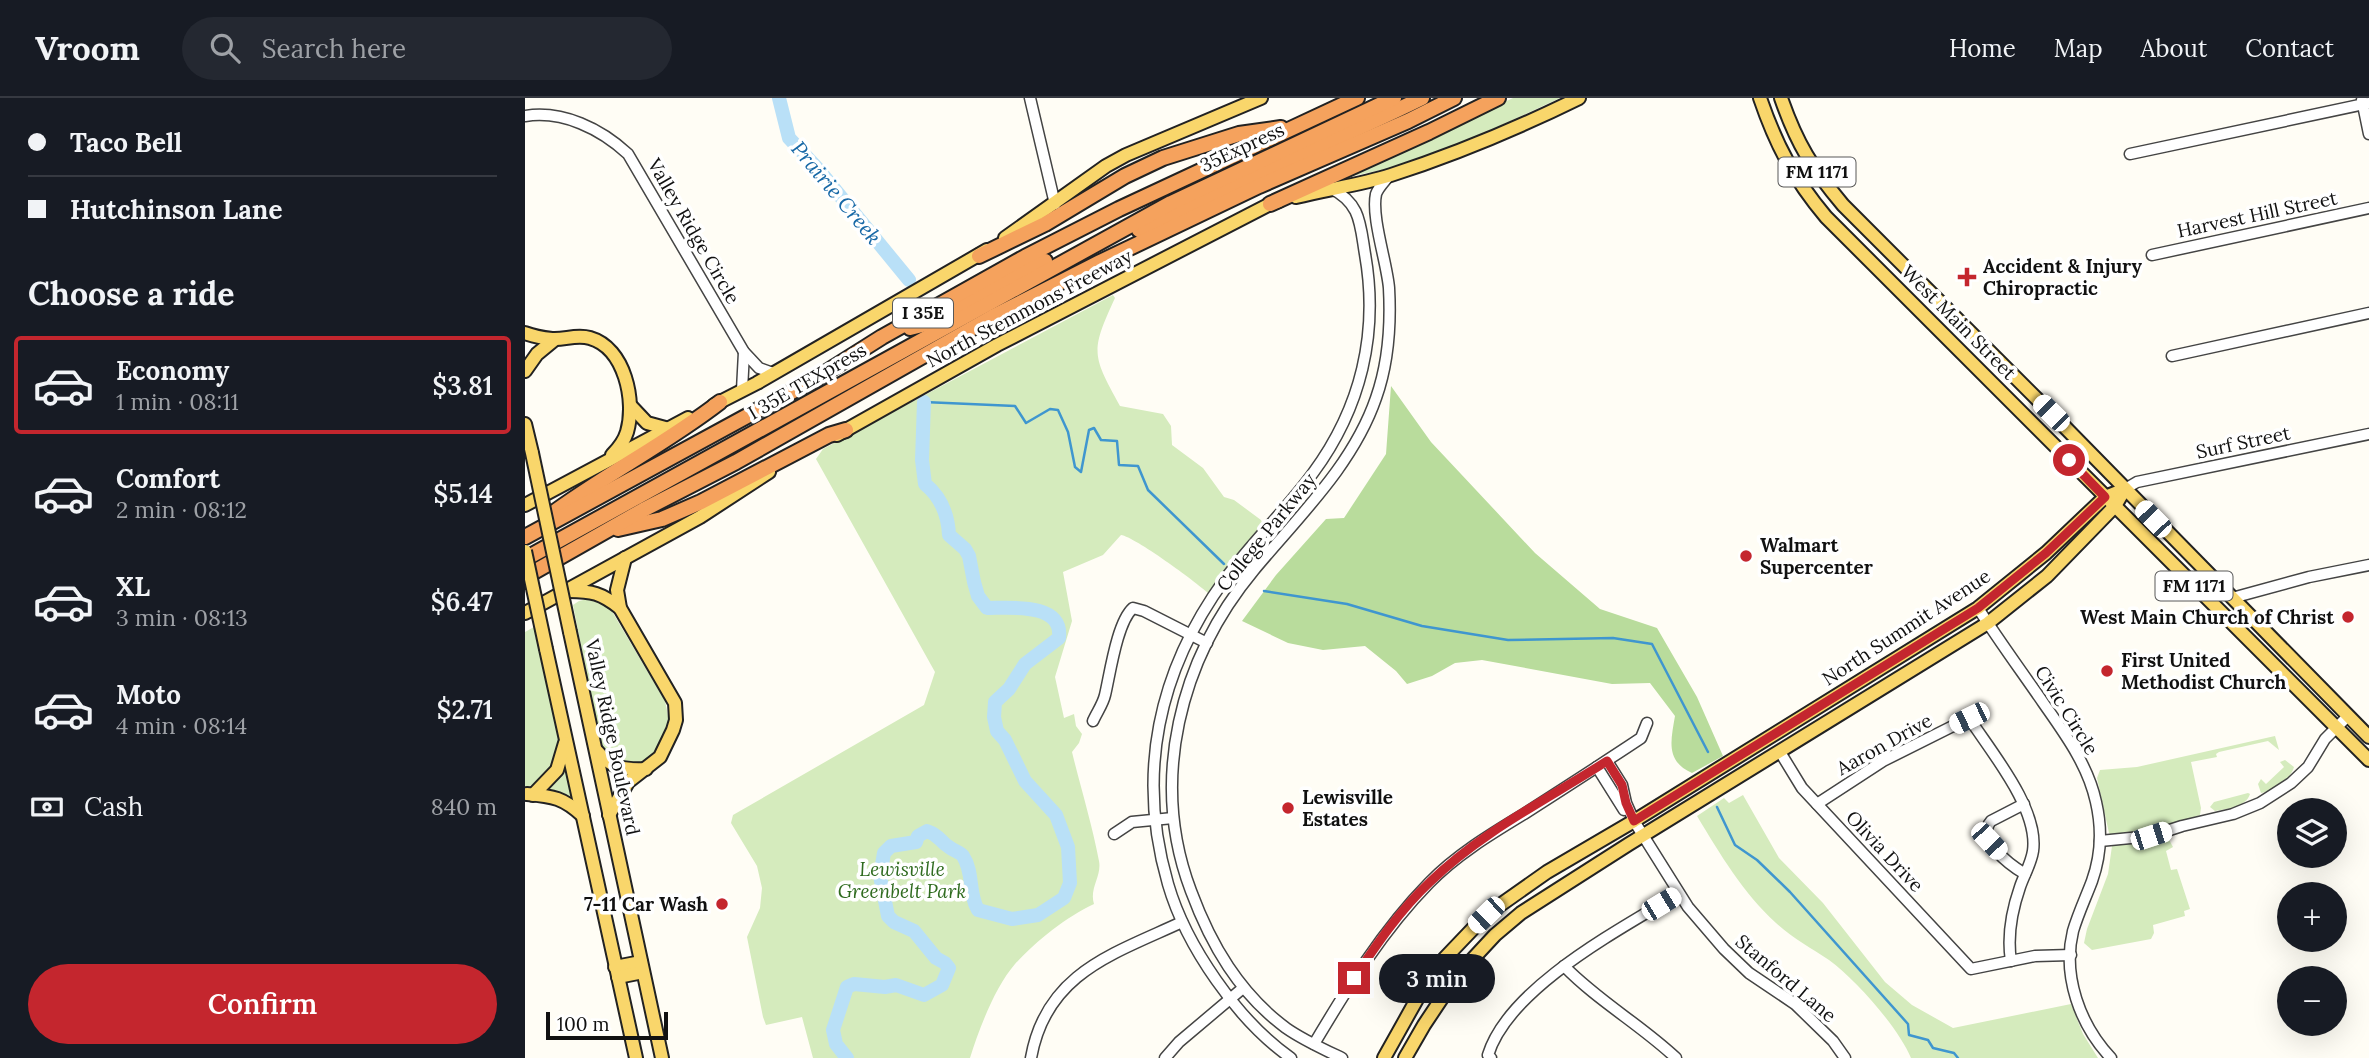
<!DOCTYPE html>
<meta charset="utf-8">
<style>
:root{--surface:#171b24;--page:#242831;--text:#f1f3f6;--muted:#9ea1a6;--line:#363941;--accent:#c4262e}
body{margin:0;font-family:Lora,serif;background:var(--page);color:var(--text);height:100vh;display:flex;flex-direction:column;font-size:26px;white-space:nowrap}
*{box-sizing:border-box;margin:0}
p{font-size:23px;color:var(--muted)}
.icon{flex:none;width:38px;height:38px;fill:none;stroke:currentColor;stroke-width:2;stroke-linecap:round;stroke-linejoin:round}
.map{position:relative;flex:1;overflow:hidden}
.side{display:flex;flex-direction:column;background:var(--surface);width:525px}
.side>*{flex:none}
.guide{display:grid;align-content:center;height:154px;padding:0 28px;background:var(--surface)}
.fabs{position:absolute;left:1752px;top:700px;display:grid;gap:14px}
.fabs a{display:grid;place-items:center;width:70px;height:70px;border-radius:50%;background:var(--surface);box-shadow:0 7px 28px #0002;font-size:35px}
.scale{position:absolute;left:21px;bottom:18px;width:122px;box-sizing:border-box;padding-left:7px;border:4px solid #111;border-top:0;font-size:19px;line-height:24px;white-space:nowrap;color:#111;-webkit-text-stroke:5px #fff;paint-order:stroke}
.end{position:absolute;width:32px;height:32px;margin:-16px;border:9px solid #c4262e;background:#fff;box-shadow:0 0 0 4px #fff}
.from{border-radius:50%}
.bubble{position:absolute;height:49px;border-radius:24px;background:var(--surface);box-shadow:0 7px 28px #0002;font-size:23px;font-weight:600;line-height:49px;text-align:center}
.car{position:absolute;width:21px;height:42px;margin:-21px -10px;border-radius:9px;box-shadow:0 0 5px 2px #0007;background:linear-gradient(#fff 24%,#345 0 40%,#fff 0 76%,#345 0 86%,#fff 0)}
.guide b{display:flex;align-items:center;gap:24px;height:66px;font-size:26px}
.guide b+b{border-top:2px solid var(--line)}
.guide i{width:18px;height:18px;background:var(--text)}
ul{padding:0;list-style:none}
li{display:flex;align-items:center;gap:21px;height:98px;margin:0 14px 10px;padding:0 14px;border:4px solid transparent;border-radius:7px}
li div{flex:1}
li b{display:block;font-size:26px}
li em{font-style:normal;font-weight:600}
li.on{border-color:var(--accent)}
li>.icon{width:63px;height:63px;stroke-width:1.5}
h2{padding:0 28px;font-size:32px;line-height:84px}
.pay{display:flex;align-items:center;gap:18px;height:77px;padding:0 28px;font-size:26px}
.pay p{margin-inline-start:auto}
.action{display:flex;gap:14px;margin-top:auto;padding:14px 28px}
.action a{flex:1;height:80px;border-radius:42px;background:var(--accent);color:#fff;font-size:28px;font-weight:600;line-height:80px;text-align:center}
header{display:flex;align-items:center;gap:42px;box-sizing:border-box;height:98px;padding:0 35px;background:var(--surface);border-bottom:2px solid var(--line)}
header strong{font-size:33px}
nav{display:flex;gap:38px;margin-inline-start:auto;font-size:24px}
.search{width:490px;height:63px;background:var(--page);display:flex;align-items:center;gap:18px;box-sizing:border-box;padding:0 24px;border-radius:38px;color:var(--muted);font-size:26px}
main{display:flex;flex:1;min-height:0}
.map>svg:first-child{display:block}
.green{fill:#d5ebbd}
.forest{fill:#b9dc9c}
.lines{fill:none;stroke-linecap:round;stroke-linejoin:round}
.stream{stroke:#3f96cf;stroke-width:2.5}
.river{stroke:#b9e0f7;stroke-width:14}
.minor-casing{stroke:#444;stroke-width:13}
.major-casing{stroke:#222;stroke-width:16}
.highway-casing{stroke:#222;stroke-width:18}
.minor{stroke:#fff;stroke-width:10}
.major{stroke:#f9d66b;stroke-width:12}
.highway{stroke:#f5a25d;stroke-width:14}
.major-bridge-casing{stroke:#222;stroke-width:16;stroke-linecap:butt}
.major-bridge{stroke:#f9d66b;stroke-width:12}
.route{stroke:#c4262e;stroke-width:9}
.poi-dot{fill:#c4262e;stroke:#fff;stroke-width:2.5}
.labels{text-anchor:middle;stroke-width:7;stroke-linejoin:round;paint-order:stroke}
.shield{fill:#fff;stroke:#585858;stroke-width:2}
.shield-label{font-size:18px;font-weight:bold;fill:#111}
.street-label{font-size:19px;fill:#111;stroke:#fff}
.poi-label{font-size:19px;font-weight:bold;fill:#111;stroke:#fff;text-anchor:start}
.park-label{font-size:19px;font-style:italic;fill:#2f6b1f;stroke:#fff}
.water-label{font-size:21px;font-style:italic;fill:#1768a6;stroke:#fff}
</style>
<header>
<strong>Vroom</strong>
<div class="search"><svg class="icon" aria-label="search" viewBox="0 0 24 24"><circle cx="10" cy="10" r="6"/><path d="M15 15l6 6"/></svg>Search here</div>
<nav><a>Home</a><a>Map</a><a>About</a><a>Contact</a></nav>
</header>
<main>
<section class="side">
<div class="guide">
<b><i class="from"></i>Taco Bell</b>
<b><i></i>Hutchinson Lane</b>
</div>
<h2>Choose a ride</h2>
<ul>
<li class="on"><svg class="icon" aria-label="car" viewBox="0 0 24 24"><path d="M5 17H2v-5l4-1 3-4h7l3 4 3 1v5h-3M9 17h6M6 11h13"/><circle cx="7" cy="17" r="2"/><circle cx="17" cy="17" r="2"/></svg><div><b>Economy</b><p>1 min · 08:11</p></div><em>$3.81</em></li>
<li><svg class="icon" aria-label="car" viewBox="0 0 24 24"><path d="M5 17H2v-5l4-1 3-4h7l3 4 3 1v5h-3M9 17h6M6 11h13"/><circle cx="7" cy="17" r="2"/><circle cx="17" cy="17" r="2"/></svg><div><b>Comfort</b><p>2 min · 08:12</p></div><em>$5.14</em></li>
<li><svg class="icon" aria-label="car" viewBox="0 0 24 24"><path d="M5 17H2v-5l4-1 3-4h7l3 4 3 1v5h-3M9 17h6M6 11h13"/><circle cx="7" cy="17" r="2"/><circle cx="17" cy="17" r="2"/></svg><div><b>XL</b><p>3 min · 08:13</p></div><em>$6.47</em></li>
<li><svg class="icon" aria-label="car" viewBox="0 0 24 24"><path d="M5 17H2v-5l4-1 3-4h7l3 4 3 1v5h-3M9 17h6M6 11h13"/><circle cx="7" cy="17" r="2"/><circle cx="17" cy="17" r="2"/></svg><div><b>Moto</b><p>4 min · 08:14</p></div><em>$2.71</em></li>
</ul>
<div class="pay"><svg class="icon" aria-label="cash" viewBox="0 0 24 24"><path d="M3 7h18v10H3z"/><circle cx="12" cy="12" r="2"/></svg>Cash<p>840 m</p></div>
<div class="action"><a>Confirm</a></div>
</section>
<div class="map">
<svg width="1844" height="960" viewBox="0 0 1844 960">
<rect width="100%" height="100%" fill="#fffdf5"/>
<g class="green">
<polygon points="988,0 1035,0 942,43 885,66 818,80"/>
<path d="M588,197L590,200C565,254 567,257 595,308L638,316L646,328L647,347L678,370L699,399L709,402L736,422L738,427L683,495C671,484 610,439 596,437L578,457L538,474L547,523L530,579L539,620L549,616L551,628L557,636L554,645L547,654C556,691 567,726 574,763C577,778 564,790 569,806C541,819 511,843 490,866C470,889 454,931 445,960H288L277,919L241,927L238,919L222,839L235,810L237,790L232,768L206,725L208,717L399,607L410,574L291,361L298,351Z"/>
<path d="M67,500L85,510L140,603C143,616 146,629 140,642C132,658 104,675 87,663C83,660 80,654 76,650L48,507L54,503Z"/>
<polygon points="9,529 34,631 35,652 24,677 8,687 0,689 0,534"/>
<polygon points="1750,638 1754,652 1743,643 1694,654 1691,656 1692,659 1666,664 1676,710 1675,717 1632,732 1587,738 1584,735 1572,680 1575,672 1612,669"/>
<path d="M1760,662L1769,669C1766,681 1748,693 1736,695L1733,686L1736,681L1741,686L1759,669L1755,664Z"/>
<polygon points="39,667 41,669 49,702 47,704 18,692"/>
<path d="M1723,695L1725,696C1721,709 1702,711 1690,713L1685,709L1689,704Z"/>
<path d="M1218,697L1254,760L1298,805L1360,884L1387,907L1428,930L1546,906L1558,936L1573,960H1386C1373,929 1331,882 1304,862C1286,850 1267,840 1251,825C1218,795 1195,756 1172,718L1199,700L1204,705Z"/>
<polygon points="1642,738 1648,749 1641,753 1646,772 1652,771 1665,811 1659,813 1660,818 1628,827 1629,835 1626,841 1567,852 1559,845 1562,831 1583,776 1587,748"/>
</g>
<path class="forest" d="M866,288L906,344L1010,455L1075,511L1132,530L1172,599L1198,658L1167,675C1140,663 1146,642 1150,618L1125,585L1087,586L957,562L930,565L907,578L882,586L871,573L840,548L798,552L763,545L717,523L751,477L801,421L819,420L861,356Z"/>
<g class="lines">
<g class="stream">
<polyline points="399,304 490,308 501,325 525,311 533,312 543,334 550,369 556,374 564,332 569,330 576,342 592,343 594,367 613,368 623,392 699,466"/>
<polyline points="739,493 822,506 897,528 983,542 1088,540 1127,546 1183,654"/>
<polyline points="1192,709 1210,747 1232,762 1265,794 1383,926 1384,937 1403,942 1408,950 1429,955 1433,960"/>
</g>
<g class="river">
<polyline points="254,0 264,40 293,71 384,182"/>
<path d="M322,960L311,946L308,932L322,889L329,886L360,889L371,887L399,897L417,887L424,870L420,865L411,860L389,833L369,824L363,818L355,778L359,755L366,748L391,744L393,738L402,733C416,738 414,743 424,749C429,753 435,754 438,758C449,775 443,795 453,812L487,821L513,817L539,800L545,785L543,749L531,717L500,683L480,642L472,633L469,619L470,604L484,591L500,566L534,540C538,504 485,510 462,510L453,498L449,484L444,458L440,451L424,437C423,416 416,399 400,386L397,362L399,304"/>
</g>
<defs>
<g id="minor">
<polyline points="505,0 530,106"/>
<polyline points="1837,2 1844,36"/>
<path d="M0,18C38,12 76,31 103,56L219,254L234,270L248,275"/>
<polyline points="1605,56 1844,5"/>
<polyline points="1627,157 1844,110"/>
<polyline points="1647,258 1844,215"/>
<polyline points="217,292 219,254"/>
<polyline points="1600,391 1612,384 1844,336"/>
<polyline points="1707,500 1784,479 1844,467"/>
<path d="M1453,510C1474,543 1497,574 1519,606C1540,636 1563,667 1571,704C1577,730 1576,758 1567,783C1561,799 1553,816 1548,833C1537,878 1555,927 1586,960"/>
<path d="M568,623C572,614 578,606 580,597C585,576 592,524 608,510L619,513L682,545"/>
<polyline points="1255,654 1277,690 1446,871 1510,858 1546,857"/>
<polyline points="1082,663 1097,687 1101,705 1109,723 1163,809 1199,851 1224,875 1270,906 1308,943 1320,960"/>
<polyline points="1072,669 1099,712"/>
<path d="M1292,706L1358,663L1444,620C1467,655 1514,711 1508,753C1506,766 1499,777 1495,789C1487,812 1482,838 1486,863"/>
<path d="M1499,706L1466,723C1450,741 1485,767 1500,776"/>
<polyline points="589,736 607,724 648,720"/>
<polyline points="1575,743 1626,738 1657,728 1708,716 1735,705 1766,685 1783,669 1800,641 1823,618"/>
<path d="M1039,868C1073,903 1116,927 1151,960"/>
<path d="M789,946C823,889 857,833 904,785C931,757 966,736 999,716C1038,691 1077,666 1116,640L1122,625"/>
<path d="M506,960C521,875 588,856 657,824"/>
<polyline points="640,960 654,944 718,890"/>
<path d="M766,960C713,923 661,848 643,786C611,676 633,573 700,481C727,444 761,412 788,375C836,310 854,235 840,156C835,126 836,105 805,90"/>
<path d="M817,960C798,951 778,942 761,930C714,895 686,847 666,793C624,682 655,561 729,472C774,418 828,367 851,300C863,266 866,226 864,190C862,165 846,119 851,96C853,90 859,84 863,79"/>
<path d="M966,960L963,957C984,889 1096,831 1153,796"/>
</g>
<g id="major">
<path d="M1235,0C1251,47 1269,81 1301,119L1844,662"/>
<path d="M1256,0C1272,46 1287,70 1318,107L1526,315L1844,639"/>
<path d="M771,99C802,91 835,87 866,77C931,56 993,30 1054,0"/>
<polyline points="480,140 581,68 601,57 736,0"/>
<path d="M0,235C8,238 18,240 27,241C40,242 51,236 65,240C100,250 111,303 102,334C99,344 94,350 87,357"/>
<polyline points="0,273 12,256 29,242"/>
<polyline points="105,307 122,325 144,331"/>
<polyline points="189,307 232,285 462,152"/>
<polyline points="0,326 7,355"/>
<polyline points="312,337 472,247 745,106 754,103"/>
<polyline points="0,407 163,320"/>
<path d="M44,493C67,493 76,495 95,510"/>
<polyline points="0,515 175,419 244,374"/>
<polyline points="45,534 137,960"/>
<polyline points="21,551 111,960"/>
<path d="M72,653C86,670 99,672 121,671"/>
<path d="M2,696C28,698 39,700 58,718"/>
<polyline points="8,697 32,672 40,645"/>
<polyline points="84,717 103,684 135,659 148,632 151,622 150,605 95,510 92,492 100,460"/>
<polyline points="90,869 116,864"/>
<polyline points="93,879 118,874"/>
<polyline points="859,960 892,901 919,861 961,817 1022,774 1109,723 1453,510 1521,455 1580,399 1600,391"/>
<polyline points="880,960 899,927 931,879 970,837 996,815 1104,746 1463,525 1522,478 1590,408 1600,391"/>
</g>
<g id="highway">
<polyline points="745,106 904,34 973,0"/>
<path d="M614,132C707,84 804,46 897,0"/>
<polyline points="454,158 520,126 600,78 638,60 714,36 756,30"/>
<polyline points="385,230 397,227 520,163"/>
<path d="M24,418C79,377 141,346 195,304"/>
<polyline points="93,431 137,421 176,404 304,337 321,332"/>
<polyline points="0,439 292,280 357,239 500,159 594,111 832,0"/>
<polyline points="0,461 646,105 869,0"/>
<polyline points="0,479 118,412 211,364 467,219 575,164 734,88 883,23 929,0"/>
</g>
</defs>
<use href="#minor" class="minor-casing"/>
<use href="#major" class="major-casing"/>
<use href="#highway" class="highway-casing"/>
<use href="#minor" class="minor"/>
<use href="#major" class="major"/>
<use href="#highway" class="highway"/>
<defs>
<g id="major-bridge">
<polyline points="7,355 45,534"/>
<polyline points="0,453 21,551"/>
</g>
</defs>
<use href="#major-bridge" class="major-bridge-casing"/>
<use href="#major-bridge" class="major-bridge"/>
</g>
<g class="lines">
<path class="route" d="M829,880C852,846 875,812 905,784C956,734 1023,701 1082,663L1097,687L1101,705L1109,723L1453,510L1521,455L1580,399L1544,362"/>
</g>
<g class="poi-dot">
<path d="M1438.5 168.5h7v7h7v7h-7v7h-7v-7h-7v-7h7z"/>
<circle cx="1221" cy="458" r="7"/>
<circle cx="1823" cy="519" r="7"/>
<circle cx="1582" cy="573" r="7"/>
<circle cx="763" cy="710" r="7"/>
<circle cx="197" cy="806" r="7"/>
</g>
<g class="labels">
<g class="shield">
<rect x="1253.5" y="59.5" width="77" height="29" rx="5"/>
<rect x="368" y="200.5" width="60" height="29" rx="5"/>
<rect x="1630.5" y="473.5" width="77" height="29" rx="5"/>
</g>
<g class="shield-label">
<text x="1292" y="80">FM 1171</text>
<text x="398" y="221">I 35E</text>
<text x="1669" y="494">FM 1171</text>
</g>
<g class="street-label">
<text transform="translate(717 49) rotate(-25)" y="7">35Express</text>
<text transform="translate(1732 116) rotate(-12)" y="7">Harvest Hill Street</text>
<text transform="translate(169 133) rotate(60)" y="7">Valley Ridge Circle</text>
<text transform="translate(504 210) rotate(-28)" y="7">North Stemmons Freeway</text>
<text transform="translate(1434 224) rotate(45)" y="7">West Main Street</text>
<text transform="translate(282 283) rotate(-30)" y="7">I 35E TEXpress</text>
<text transform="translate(1718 344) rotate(-12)" y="7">Surf Street</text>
<text transform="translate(741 434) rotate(-51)" y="7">College Parkway</text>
<text transform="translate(1381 529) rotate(-33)" y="7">North Summit Avenue</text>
<text transform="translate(1542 612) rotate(58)" y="7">Civic Circle</text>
<text transform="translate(88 639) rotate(78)" y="7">Valley Ridge Boulevard</text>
<text transform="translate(1359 646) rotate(-29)" y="7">Aaron Drive</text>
<text transform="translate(1360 753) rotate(47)" y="7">Olivia Drive</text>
<text transform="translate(1261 880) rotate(40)" y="7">Stanford Lane</text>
</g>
<g class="poi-label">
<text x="1458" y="175">Accident &amp; Injury<tspan x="1458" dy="22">Chiropractic</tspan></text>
<text x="1235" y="454">Walmart<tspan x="1235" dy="22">Supercenter</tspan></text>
<text x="1809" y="526" text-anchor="end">West Main Church of Christ</text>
<text x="1596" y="569">First United<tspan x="1596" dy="22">Methodist Church</tspan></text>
<text x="777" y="706">Lewisville<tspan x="777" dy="22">Estates</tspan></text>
<text x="183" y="813" text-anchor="end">7-11 Car Wash</text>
</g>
<g class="park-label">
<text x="377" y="778">Lewisville<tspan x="377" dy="22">Greenbelt Park</tspan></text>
</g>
<g class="water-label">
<text transform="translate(311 95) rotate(50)" y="7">Prairie Creek</text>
</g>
</g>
</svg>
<div class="fabs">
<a><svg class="icon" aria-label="layers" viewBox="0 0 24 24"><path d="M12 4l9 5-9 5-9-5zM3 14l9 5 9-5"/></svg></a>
<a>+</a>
<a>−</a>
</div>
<div class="scale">100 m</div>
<i class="end from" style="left:1544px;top:362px"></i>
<i class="end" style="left:829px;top:880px"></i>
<div class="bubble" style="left:854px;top:856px;width:116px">3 min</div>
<i class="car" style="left:1526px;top:315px;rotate:315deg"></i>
<i class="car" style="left:1628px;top:421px;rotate:316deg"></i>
<i class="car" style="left:1444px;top:620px;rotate:244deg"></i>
<i class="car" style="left:1626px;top:738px;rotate:72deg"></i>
<i class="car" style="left:1464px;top:743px;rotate:137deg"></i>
<i class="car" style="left:1136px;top:806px;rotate:59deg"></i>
<i class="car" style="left:961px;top:817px;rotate:226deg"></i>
</div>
</main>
